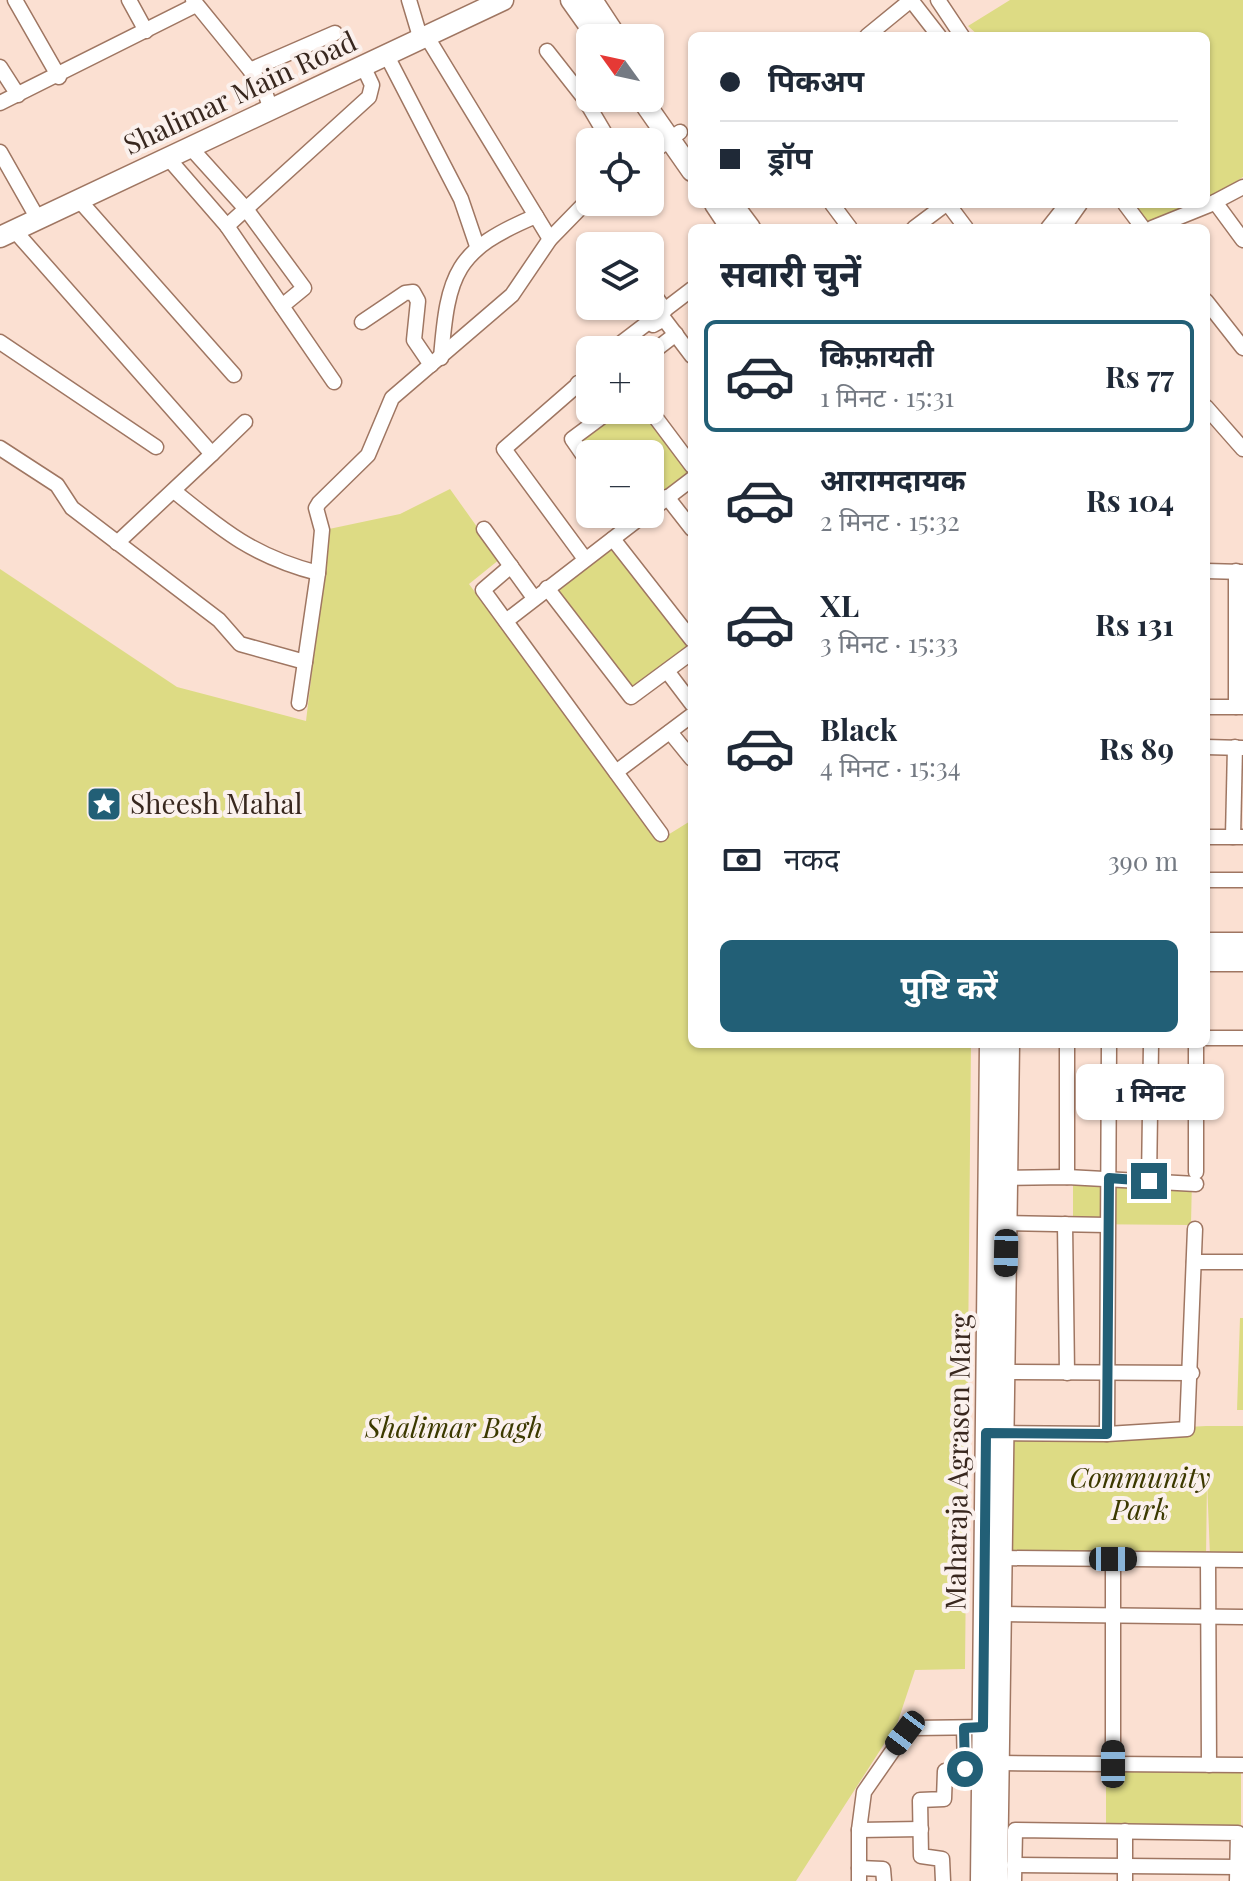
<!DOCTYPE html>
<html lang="hi">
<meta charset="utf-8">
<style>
:root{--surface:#fff;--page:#f2f2f3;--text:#1f2937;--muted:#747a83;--line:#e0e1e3;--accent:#225f76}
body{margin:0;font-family:"Playfair Display","Noto Sans Devanagari",serif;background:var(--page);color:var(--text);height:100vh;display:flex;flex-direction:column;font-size:30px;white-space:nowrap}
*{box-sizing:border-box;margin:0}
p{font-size:26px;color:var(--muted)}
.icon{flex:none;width:44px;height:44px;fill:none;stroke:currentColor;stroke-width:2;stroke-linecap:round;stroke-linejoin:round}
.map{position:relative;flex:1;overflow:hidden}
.panel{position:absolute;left:688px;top:224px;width:522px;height:824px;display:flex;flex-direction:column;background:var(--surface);border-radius:12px;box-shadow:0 2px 6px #0004}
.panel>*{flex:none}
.banner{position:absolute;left:688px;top:32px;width:522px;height:176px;border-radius:12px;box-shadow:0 2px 6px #0004;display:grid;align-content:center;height:176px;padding:0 32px;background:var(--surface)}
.needle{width:52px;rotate:303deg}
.tools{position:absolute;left:576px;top:24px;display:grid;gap:16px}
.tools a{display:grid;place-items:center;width:88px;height:88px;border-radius:12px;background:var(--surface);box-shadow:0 2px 6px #0004;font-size:40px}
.end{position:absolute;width:36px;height:36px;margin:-18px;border:10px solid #225f76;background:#fff;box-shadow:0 0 0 4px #fff}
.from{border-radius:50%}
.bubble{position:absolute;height:56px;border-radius:12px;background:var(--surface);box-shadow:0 2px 6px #0004;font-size:26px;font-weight:700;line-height:56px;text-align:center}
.car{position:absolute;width:24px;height:48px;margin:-24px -12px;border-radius:10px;box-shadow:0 0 6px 2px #0007;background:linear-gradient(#222 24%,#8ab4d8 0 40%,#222 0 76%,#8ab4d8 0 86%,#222 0)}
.banner b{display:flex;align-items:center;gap:28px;height:76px;font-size:30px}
.banner b+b{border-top:2px solid var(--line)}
.banner i{width:20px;height:20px;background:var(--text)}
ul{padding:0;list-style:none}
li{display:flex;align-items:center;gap:24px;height:112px;margin:0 16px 12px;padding:0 16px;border:4px solid transparent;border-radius:12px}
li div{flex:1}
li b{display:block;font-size:30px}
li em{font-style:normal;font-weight:700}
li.on{border-color:var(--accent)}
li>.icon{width:72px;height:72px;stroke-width:1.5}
h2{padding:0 32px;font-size:36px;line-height:96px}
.pay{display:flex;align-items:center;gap:20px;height:88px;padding:0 32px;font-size:30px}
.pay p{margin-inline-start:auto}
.action{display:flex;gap:16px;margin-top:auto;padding:16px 32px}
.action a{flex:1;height:92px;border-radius:12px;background:var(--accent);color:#fff;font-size:32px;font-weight:700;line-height:92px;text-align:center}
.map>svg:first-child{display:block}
.green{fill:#dddb84}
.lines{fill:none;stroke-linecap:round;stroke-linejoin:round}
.street-casing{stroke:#9f7662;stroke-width:17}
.secondary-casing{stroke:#9f7662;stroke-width:23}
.street{stroke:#fff;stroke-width:14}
.secondary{stroke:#fff;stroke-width:20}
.route{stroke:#225f76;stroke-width:10}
.labels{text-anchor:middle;stroke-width:8;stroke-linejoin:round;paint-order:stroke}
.street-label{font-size:28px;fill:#38271e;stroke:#fbf1ed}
.poi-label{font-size:28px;fill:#38271e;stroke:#fbf1ed;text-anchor:start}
.park-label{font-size:28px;font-style:italic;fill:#3c3900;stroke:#fbf1ed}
</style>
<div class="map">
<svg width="1243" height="1881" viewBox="0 0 1243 1881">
<rect width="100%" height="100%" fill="#fbe0d2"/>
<g class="green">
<polygon points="1010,0 1243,0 1243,177 1206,201 1206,36 979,36 968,26"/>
<polygon points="1134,204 1199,204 1149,223"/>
<polygon points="618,410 644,410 691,474 650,504 650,454 590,454 576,441"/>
<polygon points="450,489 500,559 469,584 658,841 692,820 692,1044 971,1044 965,1669 915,1670 897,1724 796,1881 0,1881 0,569 177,687 306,721 329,529 400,514"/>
<polygon points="612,544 692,647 632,693 553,589"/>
<polygon points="1073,1176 1192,1177 1191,1225 1073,1224"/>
<polygon points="1240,1318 1243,1318 1243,1410 1237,1410"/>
<polygon points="1206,1426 1243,1426 1243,1555 1210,1556 1207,1481 1206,1558 1008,1556 1010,1437"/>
<polygon points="1241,1768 1241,1825 1106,1826 1106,1769"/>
</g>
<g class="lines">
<defs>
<g id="street">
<polyline points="15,0 59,77"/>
<polyline points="129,0 146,31"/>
<polyline points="193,0 263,86 271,110"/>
<polyline points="409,0 421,40"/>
<polyline points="938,0 962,36"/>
<polyline points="867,36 911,0 939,36"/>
<polyline points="427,37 550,239"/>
<polyline points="547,51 584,98 610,142"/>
<polyline points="387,56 461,199 477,246"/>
<polyline points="0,67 18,95"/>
<polyline points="250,70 335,33"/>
<polyline points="0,103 196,5"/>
<polyline points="190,147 246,209 304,288 282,306"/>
<polyline points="0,152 38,219"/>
<polyline points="650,154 680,132"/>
<polyline points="168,158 227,226 334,382"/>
<polyline points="79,200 234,375"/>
<polyline points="1215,202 1243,240"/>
<polyline points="832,204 850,228"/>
<polyline points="948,204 966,228"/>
<polyline points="1125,204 1143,228"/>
<polyline points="227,226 369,97 372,85 363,66"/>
<polyline points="914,228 946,204"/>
<polyline points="1048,228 1067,204"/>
<polyline points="1063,228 1080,204"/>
<polyline points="1152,228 1209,205 1243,187"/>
<polyline points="14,230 212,454 117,543"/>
<polyline points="650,289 665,310"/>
<polyline points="1206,301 1243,348"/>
<polyline points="362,322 405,293 413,292 418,301 414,340 431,365"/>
<polyline points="653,325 664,319 692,356"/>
<polyline points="0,342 156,447"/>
<polyline points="612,350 692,289"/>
<polyline points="650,354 676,334"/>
<path d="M441,358C448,273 455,250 536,216"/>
<polyline points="578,383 590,399"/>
<polyline points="1206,407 1243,449"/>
<polyline points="650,410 692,466"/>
<polyline points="0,448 57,485 72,508 219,620 240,644 305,662"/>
<polyline points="212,454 245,422"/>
<polyline points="590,465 572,439 611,410"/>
<path d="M174,491C223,531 255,557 318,573"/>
<polyline points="667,497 692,529"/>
<polyline points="650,511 692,479"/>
<polyline points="484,529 534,598"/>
<polyline points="613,539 692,640"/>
<polyline points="585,559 504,449 590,374"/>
<polyline points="511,566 483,590 661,834"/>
<polyline points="1206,571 1243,572"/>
<polyline points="547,588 631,697 692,652"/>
<polyline points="506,621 645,514"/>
<polyline points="667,671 692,704"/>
<polyline points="299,703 318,573 322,530 316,508 319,503 368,455 392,398 512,295 550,239 590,198"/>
<polyline points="1206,707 1243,707"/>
<polyline points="1236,707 1236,571"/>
<polyline points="670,732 692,759"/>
<polyline points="1206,747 1243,748"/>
<polyline points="616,772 692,715"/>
<polyline points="1206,837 1242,837"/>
<polyline points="1233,837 1235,747"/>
<polyline points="1206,880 1243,880"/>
<polyline points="1206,1038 1243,1038"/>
<polyline points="1067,1044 1067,1177"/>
<polyline points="1196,1172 1196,1044"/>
<polyline points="1007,1178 1067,1177 1196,1184"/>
<polyline points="1149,1181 1151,1044"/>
<polyline points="1007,1223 1107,1225"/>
<polyline points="1065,1224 1067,1373"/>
<polyline points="1194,1262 1243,1262"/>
<polyline points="1004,1372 1192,1373"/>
<polyline points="996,1433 1107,1434 1187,1429 1195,1229"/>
<polyline points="1107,1434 1109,1044"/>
<polyline points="1002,1558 1243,1560"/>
<polyline points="1208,1560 1209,1765"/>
<polyline points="1001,1614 1243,1617"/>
<polyline points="999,1763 1243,1765"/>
<polyline points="1113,1764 1113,1559"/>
<polyline points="859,1830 921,1829"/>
<polyline points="1014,1865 1237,1867"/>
<polyline points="859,1868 883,1869 884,1881"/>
<polyline points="859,1881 859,1830 864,1792 905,1733 914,1728 991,1727"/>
<polyline points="943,1881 942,1859 921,1856 920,1800 944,1799 945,1771 965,1769 964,1728"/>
<polyline points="1014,1881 1015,1830 1238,1833 1237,1881"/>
<polyline points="1125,1881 1125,1831"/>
</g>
<g id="secondary">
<polyline points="571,0 598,38"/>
<polyline points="592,0 617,38"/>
<polyline points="641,98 692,171"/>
<polyline points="715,204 731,228"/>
<polyline points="732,204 750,228"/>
<polyline points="0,237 503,0"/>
<polyline points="1206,943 1243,943"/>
<polyline points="1206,961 1243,961"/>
<polyline points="981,1881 990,1044"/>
<polyline points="997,1881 1009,1044"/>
</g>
</defs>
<use href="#street" class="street-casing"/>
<use href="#secondary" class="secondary-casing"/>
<use href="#street" class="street"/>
<use href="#secondary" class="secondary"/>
</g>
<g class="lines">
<polyline class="route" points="965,1769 964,1728 983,1727 986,1433 1107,1434 1109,1178 1149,1181"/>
</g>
<defs>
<symbol id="sight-square" viewBox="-11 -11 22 22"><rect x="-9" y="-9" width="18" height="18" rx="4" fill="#225f76" stroke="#fbf1ed"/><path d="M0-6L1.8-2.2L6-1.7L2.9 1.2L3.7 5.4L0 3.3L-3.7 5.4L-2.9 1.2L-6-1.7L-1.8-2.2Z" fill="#fff"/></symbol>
</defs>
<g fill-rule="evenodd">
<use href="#sight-square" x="84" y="784" width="40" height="40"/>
</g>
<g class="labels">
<g class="street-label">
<text transform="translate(240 93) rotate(-25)" y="10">Shalimar Main Road</text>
<text transform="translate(958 1462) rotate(-89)" y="10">Maharaja Agrasen Marg</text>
</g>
<g class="poi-label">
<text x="130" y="814">Sheesh Mahal</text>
</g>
<g class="park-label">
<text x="454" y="1438">Shalimar Bagh</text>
<text x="1140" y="1488">Community<tspan x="1140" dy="32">Park</tspan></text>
</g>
</g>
</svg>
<div class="tools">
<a><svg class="needle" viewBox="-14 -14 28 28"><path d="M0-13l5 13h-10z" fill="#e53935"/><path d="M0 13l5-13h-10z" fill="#747a83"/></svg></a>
<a><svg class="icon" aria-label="locate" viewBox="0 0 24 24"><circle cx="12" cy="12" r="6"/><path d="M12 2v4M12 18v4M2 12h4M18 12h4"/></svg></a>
<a><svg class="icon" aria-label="layers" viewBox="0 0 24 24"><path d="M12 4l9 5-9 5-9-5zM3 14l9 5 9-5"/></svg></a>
<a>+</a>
<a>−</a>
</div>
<i class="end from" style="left:965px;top:1769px"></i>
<i class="end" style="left:1149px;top:1181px"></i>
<div class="bubble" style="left:1076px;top:1064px;width:148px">1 मिनट</div>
<i class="car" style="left:1006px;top:1253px;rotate:181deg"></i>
<i class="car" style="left:1113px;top:1559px;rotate:90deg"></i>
<i class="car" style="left:905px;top:1733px;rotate:217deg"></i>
<i class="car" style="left:1113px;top:1764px;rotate:0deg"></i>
<div class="banner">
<b><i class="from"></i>पिकअप</b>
<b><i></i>ड्रॉप</b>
</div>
<section class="panel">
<h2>सवारी चुनें</h2>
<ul>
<li class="on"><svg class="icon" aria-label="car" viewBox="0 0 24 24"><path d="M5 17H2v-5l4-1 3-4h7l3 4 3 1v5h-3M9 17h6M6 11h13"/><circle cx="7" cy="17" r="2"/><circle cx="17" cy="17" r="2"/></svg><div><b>किफ़ायती</b><p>1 मिनट · 15:31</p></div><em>Rs 77</em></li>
<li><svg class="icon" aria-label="car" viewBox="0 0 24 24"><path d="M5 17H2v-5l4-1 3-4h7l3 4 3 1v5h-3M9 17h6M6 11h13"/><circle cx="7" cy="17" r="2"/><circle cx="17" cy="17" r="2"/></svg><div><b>आरामदायक</b><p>2 मिनट · 15:32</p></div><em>Rs 104</em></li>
<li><svg class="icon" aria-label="car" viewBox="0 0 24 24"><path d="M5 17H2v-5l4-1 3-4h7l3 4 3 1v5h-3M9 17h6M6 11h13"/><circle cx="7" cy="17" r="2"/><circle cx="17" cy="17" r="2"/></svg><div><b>XL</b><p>3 मिनट · 15:33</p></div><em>Rs 131</em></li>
<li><svg class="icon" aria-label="car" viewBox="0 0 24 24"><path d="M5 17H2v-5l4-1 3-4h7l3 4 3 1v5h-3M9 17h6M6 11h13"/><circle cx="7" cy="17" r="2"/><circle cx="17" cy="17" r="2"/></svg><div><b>Black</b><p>4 मिनट · 15:34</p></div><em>Rs 89</em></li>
</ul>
<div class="pay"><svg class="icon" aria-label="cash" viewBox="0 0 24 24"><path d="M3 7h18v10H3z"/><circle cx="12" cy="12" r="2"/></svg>नकद<p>390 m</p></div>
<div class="action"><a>पुष्टि करें</a></div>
</section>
</div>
